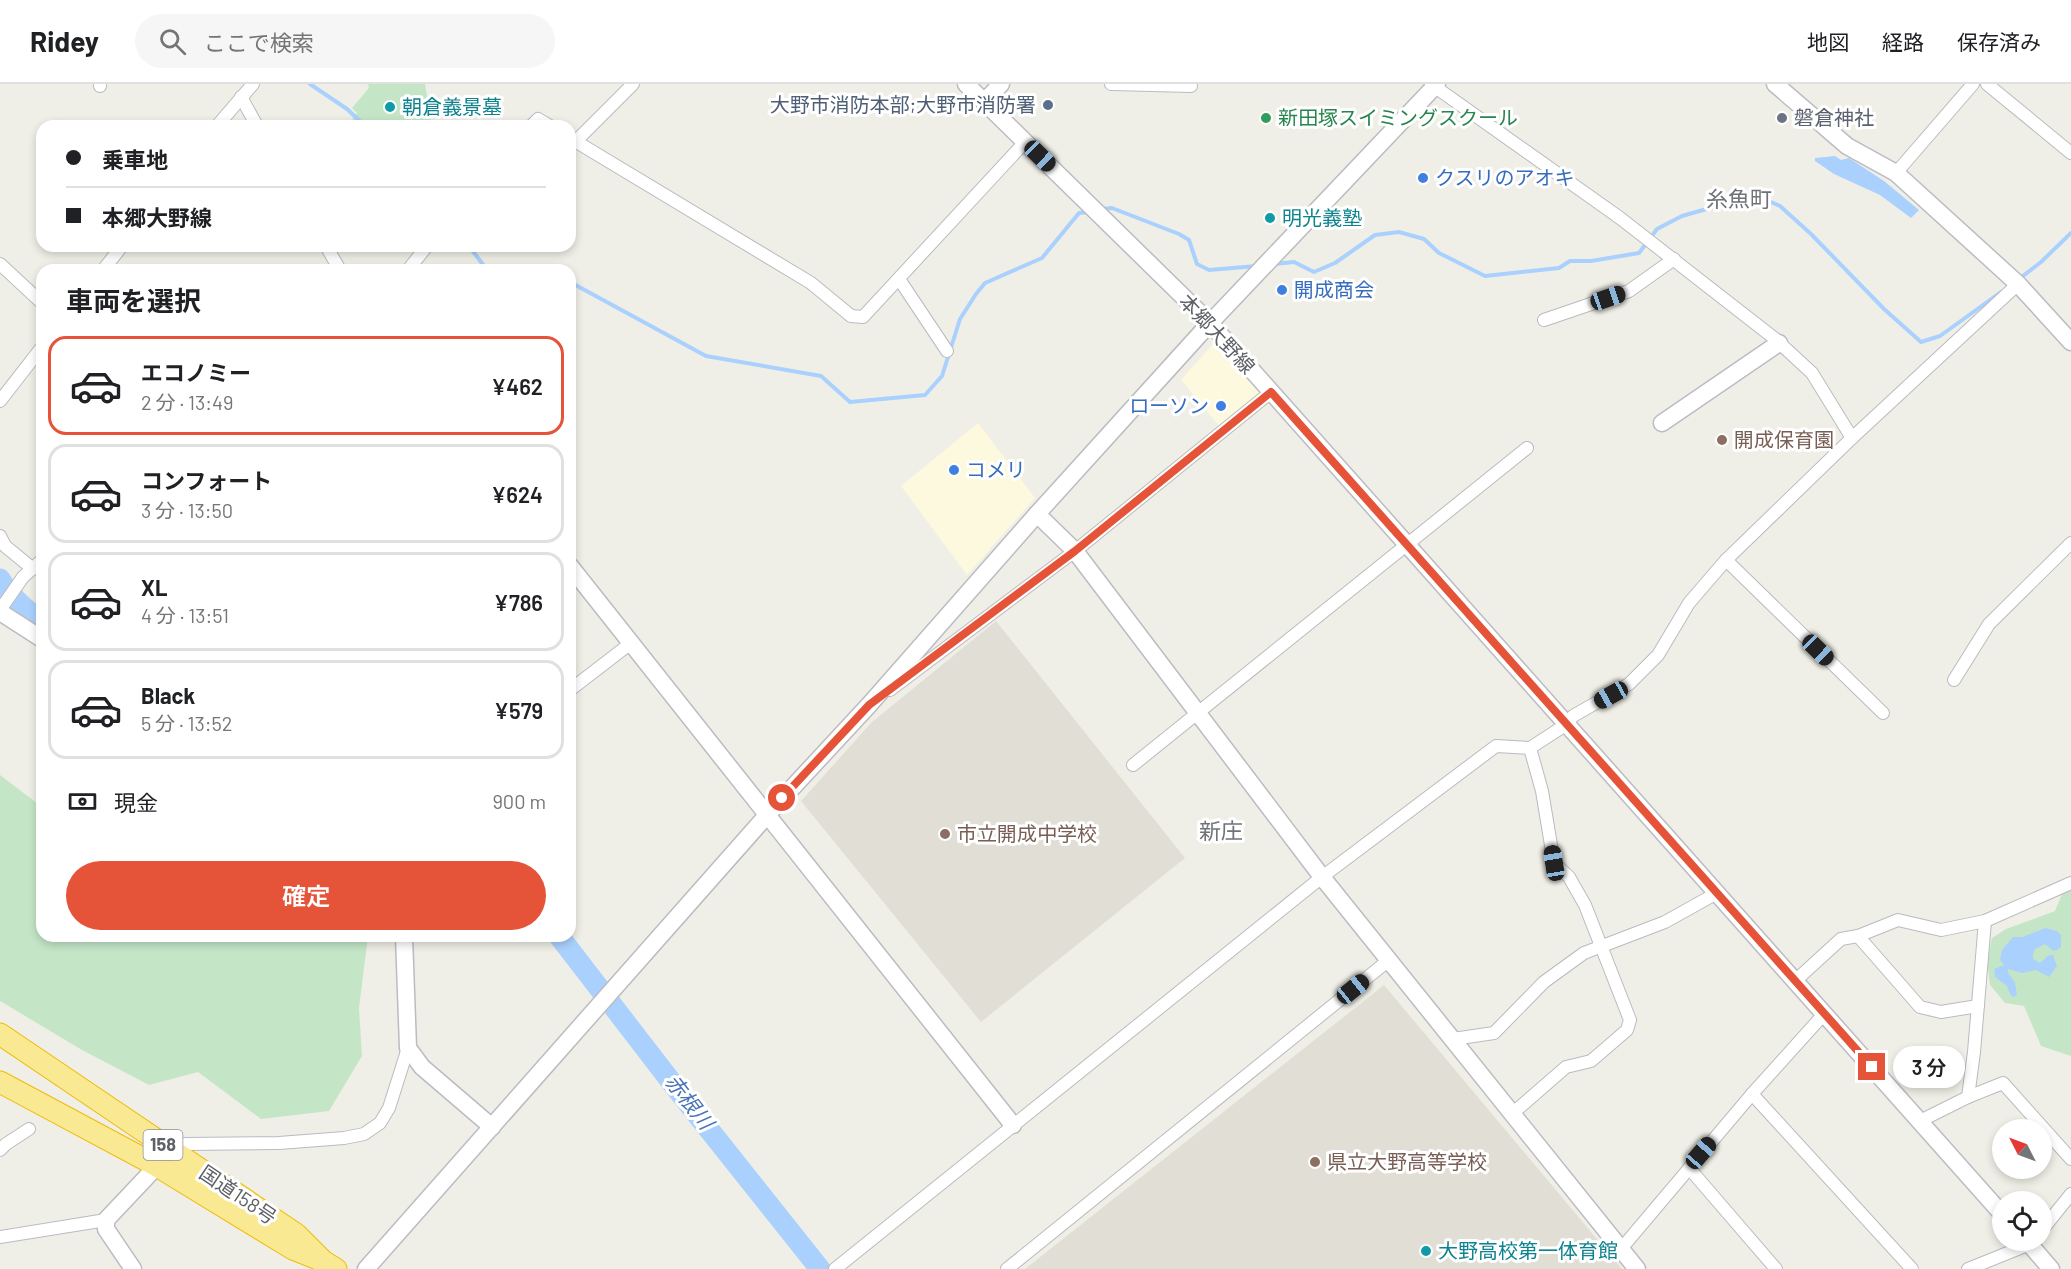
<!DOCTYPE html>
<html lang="ja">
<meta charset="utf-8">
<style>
:root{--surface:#fff;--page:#f6f6f6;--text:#202124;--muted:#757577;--line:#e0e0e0;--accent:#e55438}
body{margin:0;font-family:Barlow,"Noto Sans JP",sans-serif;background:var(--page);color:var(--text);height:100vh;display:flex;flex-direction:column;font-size:22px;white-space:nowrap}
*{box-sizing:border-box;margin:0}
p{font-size:20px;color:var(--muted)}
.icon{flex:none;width:33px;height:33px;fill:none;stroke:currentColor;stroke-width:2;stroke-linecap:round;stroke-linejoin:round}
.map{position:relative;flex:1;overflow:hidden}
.sheet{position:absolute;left:36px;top:180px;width:540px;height:678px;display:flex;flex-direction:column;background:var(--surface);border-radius:18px;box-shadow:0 3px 9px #0003}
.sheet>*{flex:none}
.guide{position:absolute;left:36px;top:36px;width:540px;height:132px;border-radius:18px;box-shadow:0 3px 9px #0003;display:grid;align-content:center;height:132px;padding:0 30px;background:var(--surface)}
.needle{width:39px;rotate:312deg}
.tools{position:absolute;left:1992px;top:1035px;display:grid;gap:12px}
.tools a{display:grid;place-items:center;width:60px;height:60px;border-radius:50%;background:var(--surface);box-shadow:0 3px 9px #0003;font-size:30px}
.end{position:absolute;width:27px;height:27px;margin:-14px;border:8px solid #e55438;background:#fff;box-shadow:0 0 0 3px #fff}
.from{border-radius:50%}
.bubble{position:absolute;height:42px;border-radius:21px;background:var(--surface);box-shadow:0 3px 9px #0003;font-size:20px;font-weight:600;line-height:42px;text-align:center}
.car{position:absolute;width:18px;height:36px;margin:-18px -9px;border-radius:8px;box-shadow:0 0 4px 2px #0007;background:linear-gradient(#222 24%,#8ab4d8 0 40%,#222 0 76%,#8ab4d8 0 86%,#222 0)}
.guide b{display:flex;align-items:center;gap:21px;height:57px;font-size:22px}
.guide b+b{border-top:2px solid var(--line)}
.guide i{width:15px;height:15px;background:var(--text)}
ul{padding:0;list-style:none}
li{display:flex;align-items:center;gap:18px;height:99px;margin:0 12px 9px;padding:0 18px;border:3px solid var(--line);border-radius:18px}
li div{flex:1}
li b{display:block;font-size:22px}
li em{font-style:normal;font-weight:600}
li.on{border-color:var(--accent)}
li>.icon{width:54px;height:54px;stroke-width:1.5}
h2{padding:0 30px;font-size:27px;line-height:72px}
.pay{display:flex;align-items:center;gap:15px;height:66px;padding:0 30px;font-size:22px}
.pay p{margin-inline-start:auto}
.action{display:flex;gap:12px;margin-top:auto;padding:12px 30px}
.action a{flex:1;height:69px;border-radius:36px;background:var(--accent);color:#fff;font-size:24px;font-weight:600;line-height:69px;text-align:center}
header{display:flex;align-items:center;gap:36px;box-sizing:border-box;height:84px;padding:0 30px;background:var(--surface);border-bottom:2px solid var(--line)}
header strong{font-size:28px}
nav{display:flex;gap:33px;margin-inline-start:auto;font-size:21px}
.search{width:420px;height:54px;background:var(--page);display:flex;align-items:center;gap:15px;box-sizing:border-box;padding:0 21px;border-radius:33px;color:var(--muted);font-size:22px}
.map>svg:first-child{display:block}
.commercial{fill:#fdf9de}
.education{fill:#e0ded5}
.green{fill:#c4e6c7}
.water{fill:#aad1fd}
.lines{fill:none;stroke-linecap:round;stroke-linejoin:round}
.stream{stroke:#aad1fd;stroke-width:4}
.river{stroke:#aad1fd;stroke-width:21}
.street-casing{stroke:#b9bbc0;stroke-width:14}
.secondary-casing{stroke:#babcc2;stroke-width:19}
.highway-casing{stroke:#f0bb07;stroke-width:23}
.street{stroke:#fff;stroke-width:12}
.secondary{stroke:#fff;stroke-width:16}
.highway{stroke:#fae993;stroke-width:21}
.route{stroke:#e55438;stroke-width:8}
.service-dot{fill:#5c6f8a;stroke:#fff;stroke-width:2}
.culture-dot{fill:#0f9aa8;stroke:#fff;stroke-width:2}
.leisure-dot{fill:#2e9e5b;stroke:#fff;stroke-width:2}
.worship-dot{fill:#6b7280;stroke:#fff;stroke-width:2}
.shop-dot{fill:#3f7fe0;stroke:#fff;stroke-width:2}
.education-dot{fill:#8d6e63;stroke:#fff;stroke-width:2}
.labels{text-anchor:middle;stroke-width:6;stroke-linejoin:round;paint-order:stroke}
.shield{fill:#fff;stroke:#8e9094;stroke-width:1.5}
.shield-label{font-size:18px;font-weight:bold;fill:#5e6166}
.service-label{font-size:20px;fill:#4e5e75;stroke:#fff;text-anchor:end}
.culture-label{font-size:20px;fill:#0d838f;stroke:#fff;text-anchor:start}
.leisure-label{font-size:20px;fill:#27864d;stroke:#fff;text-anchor:start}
.worship-label{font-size:20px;fill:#5b616d;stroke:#fff;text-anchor:start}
.shop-label{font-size:20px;fill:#366cbe;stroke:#fff;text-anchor:start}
.street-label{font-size:20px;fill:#5e6166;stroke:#fff}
.education-label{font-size:20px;fill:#785e54;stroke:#fff;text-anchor:start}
.water-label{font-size:21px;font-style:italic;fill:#4875b8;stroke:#fff}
.quarter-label{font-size:22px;fill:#6f7378;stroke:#fff}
</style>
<header>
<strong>Ridey</strong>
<div class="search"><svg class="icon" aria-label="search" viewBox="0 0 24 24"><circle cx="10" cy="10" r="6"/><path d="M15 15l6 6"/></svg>ここで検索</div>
<nav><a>地図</a><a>経路</a><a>保存済み</a></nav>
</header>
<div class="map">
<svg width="2071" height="1185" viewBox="0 0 2071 1185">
<rect width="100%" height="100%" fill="#f0efe7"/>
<g class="commercial">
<polygon points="1215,258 1262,310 1220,343 1181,296"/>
<polygon points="978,339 1035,414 967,491 901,402"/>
</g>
<g class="education">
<polygon points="996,537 1185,774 981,938 801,717 872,638"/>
<polygon points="1384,901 1622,1185 1025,1185"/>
</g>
<g class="green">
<polygon points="367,0 425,0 432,42 359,42 352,36 357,29 352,24 368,5 369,2"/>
<polygon points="0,691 42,723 42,852 368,852 359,924 362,972 329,1027 261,1035 198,988 149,1001 82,966 0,917"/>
<polygon points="2071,806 2071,972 2041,962 2024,922 2005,919 1990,901 1987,877 1992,854 2006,845 2055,827 2062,810"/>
</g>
<g class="water">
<polygon points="1835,72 1841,76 1849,74 1884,97 1919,126 1911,134 1880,111 1834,90 1815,77 1815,74"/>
<polygon points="2046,844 2057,847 2061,851 2061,863 2057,866 2053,867 2045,860 2035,865 2033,870 2033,875 2040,879 2049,871 2053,871 2057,882 2049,893 2036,886 2022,889 2008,885 2008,889 2015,898 2017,911 2013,913 2010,910 2007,902 1995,893 1994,885 2004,881 2000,876 2002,866 2013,853 2022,853"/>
</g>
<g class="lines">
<g class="stream">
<polyline points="310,0 347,25 365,42"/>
<polyline points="1102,125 1112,124 1179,150 1189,156 1197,180 1209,186 1257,182"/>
<polyline points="469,162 487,186"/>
<polyline points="1274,180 1294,178 1314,188 1335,179 1375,151 1399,148 1424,155 1439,169 1485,192 1559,184 1570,177 1591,177 1639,169 1657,145 1682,132 1731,118 1766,116 1780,122 1811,150 1884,225 1921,258 1940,252 2001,208"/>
<polyline points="2019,195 2041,178 2071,149"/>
<polyline points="570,198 706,272 821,292 850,318 925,311 942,292 960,235 976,210 985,199 1042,174 1079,129 1089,128"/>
</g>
<g class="river">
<path d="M0,495C10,512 26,526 42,537"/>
<polyline points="559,852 676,1004 820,1185"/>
</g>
<defs>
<g id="street">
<polyline points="1111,0 1191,2"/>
<polyline points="1431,0 1620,134 1774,254 1812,289 1852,354"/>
<polyline points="1987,0 2071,69"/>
<polyline points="100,2 100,0"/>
<polyline points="241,13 257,42"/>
<polyline points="217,42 253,0"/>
<polyline points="531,42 538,35 550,42"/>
<polyline points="570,54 811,199 851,232 863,233 1025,58"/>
<polyline points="576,57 633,0"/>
<polyline points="1896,89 1973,0"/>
<polyline points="326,162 340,186"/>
<polyline points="0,180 42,219"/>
<polyline points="103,186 122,162"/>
<polyline points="408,186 427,162"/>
<polyline points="899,195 947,267"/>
<polyline points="1544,236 1629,207 1674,175"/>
<polyline points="0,317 42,263"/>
<polyline points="0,452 5,462 33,485"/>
<polyline points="1726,476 1883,629"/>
<polyline points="0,526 23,493 42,476"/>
<polyline points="1954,596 1989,540 2071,459"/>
<polyline points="570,606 631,559"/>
<polyline points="890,606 1075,467 1271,308"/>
<polyline points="1133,681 1527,364"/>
<polyline points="1858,852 1920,923 1941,928 1978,922"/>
<polyline points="1795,897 1841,855 1858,852 1898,836 1941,846 1985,837 2071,799"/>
<polyline points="1453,955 1494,949 1544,898 1584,869 1665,838 1717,809"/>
<polyline points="1752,1010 1912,1185"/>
<polyline points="1968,1013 2003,999 2071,1075"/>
<polyline points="1513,1029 1566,983 1591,977 1627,946 1630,936 1585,821 1569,793 1554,779 1542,707 1530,664"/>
<polyline points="1920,1037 1968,1013 1974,968 1985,837"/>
<polyline points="0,1066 6,1060 29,1045"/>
<polyline points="170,1066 185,1060 279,1059 344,1054 364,1050 380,1039 389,1024 408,964"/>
<polyline points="1689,1084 1776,1185"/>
<polyline points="2042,1146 2071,1110"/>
<polyline points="0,1153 106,1136"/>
<polyline points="1621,1165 1752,1010 1824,930"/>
<polyline points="835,1185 1322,793 1496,662 1530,664 1567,640 1573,632 1629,600 1658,571 1689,519 1726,476 1852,354 2018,200"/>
<polyline points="1007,1185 1389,876"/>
<polyline points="1968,1185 2030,1160 2033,1156"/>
</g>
<g id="secondary">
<polyline points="966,0 1210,239 2002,1130"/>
<polyline points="1775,0 1847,62 1896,89 2018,200 2071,258"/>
<polyline points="984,18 1001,0"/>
<polyline points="1662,339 1779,259"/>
<polyline points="1037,430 1075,467 1322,793 1637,1185"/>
<polyline points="570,482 1013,1041"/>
<polyline points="0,528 42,555"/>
<polyline points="404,852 408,964 422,983 492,1043"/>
<polyline points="2026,1156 2051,1185"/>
<polyline points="133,1185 106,1145 106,1136 157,1082"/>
<polyline points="366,1185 768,730 869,621 1037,430 1210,239 1437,0"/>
</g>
<g id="highway">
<polyline points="0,950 296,1150 323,1177"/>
<polyline points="0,998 157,1082 293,1165 323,1177 336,1185"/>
</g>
</defs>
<use href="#street" class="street-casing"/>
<use href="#secondary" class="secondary-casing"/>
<use href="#highway" class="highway-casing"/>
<use href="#street" class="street"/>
<use href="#secondary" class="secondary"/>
<use href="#highway" class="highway"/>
</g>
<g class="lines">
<polyline class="route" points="782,714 869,621 1075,467 1271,308 1872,983"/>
</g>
<circle class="service-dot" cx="1048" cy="21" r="6"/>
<g class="culture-dot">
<circle cx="390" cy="23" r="6"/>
<circle cx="1270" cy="134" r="6"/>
<circle cx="1426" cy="1167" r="6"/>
</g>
<circle class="leisure-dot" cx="1266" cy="34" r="6"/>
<circle class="worship-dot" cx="1782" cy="34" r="6"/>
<g class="shop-dot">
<circle cx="1423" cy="94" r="6"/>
<circle cx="1282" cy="206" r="6"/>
<circle cx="1221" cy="322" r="6"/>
<circle cx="954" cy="386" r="6"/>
</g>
<g class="education-dot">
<circle cx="1722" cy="356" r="6"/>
<circle cx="945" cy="750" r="6"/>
<circle cx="1315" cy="1078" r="6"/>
</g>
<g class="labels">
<rect class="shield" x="143.5" y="1046" width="39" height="30" rx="4.5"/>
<g class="shield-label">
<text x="163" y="1067">158</text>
</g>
<g class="service-label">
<text x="1036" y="28">大野市消防本部;大野市消防署</text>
</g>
<g class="culture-label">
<text x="402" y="30">朝倉義景墓</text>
<text x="1282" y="141">明光義塾</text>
<text x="1438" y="1174">大野高校第一体育館</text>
</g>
<g class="leisure-label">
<text x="1278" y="41">新田塚スイミングスクール</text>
</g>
<g class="worship-label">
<text x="1794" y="41">磐倉神社</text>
</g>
<g class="shop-label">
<text x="1435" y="101">クスリのアオキ</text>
<text x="1294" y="213">開成商会</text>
<text x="1209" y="329" text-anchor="end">ローソン</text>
<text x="966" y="393">コメリ</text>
</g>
<g class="street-label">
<text transform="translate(1217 250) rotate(47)" y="7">本郷大野線</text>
<text transform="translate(238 1111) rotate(34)" y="7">国道158号</text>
</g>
<g class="education-label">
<text x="1734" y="363">開成保育園</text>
<text x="957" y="757">市立開成中学校</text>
<text x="1327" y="1085">県立大野高等学校</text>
</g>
<g class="water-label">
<text transform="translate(689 1018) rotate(52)" y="7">赤根川</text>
</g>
<g class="quarter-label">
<text x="1739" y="123">糸魚町</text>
<text x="1221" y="755">新庄</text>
</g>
</g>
</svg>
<div class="tools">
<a><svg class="needle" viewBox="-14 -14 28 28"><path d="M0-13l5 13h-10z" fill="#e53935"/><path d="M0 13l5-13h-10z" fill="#757577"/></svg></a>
<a><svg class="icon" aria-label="locate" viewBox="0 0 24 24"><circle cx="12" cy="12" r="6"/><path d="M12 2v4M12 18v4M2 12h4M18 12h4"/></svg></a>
</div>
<i class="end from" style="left:782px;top:714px"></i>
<i class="end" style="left:1872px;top:983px"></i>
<div class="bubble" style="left:1893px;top:962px;width:72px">3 分</div>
<i class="car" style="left:1040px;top:72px;rotate:134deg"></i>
<i class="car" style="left:1608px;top:214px;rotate:71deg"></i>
<i class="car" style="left:1818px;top:566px;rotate:134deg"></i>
<i class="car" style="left:1611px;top:611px;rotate:241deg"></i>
<i class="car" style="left:1554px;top:779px;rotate:351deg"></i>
<i class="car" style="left:1353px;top:905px;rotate:51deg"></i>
<i class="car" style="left:1701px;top:1069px;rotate:41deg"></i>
<div class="guide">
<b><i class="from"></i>乗車地</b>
<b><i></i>本郷大野線</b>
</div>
<section class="sheet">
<h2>車両を選択</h2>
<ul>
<li class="on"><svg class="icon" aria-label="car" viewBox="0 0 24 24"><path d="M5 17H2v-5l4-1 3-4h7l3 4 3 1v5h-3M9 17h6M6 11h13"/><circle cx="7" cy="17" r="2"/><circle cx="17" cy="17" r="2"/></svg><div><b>エコノミー</b><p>2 分 · 13:49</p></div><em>¥462</em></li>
<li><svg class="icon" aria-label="car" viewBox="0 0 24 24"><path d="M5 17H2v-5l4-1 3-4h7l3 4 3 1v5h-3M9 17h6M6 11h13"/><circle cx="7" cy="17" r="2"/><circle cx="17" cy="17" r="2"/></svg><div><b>コンフォート</b><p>3 分 · 13:50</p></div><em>¥624</em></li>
<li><svg class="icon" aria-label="car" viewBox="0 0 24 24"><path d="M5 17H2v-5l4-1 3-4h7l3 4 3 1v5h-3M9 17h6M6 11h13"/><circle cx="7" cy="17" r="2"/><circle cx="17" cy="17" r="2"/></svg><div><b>XL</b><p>4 分 · 13:51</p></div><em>¥786</em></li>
<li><svg class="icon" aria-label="car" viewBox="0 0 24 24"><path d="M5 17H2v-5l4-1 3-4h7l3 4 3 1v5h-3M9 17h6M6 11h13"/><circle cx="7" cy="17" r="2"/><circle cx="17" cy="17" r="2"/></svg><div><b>Black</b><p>5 分 · 13:52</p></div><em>¥579</em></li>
</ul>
<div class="pay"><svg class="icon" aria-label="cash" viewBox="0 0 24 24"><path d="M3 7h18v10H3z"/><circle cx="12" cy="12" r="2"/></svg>現金<p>900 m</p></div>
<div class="action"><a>確定</a></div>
</section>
</div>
